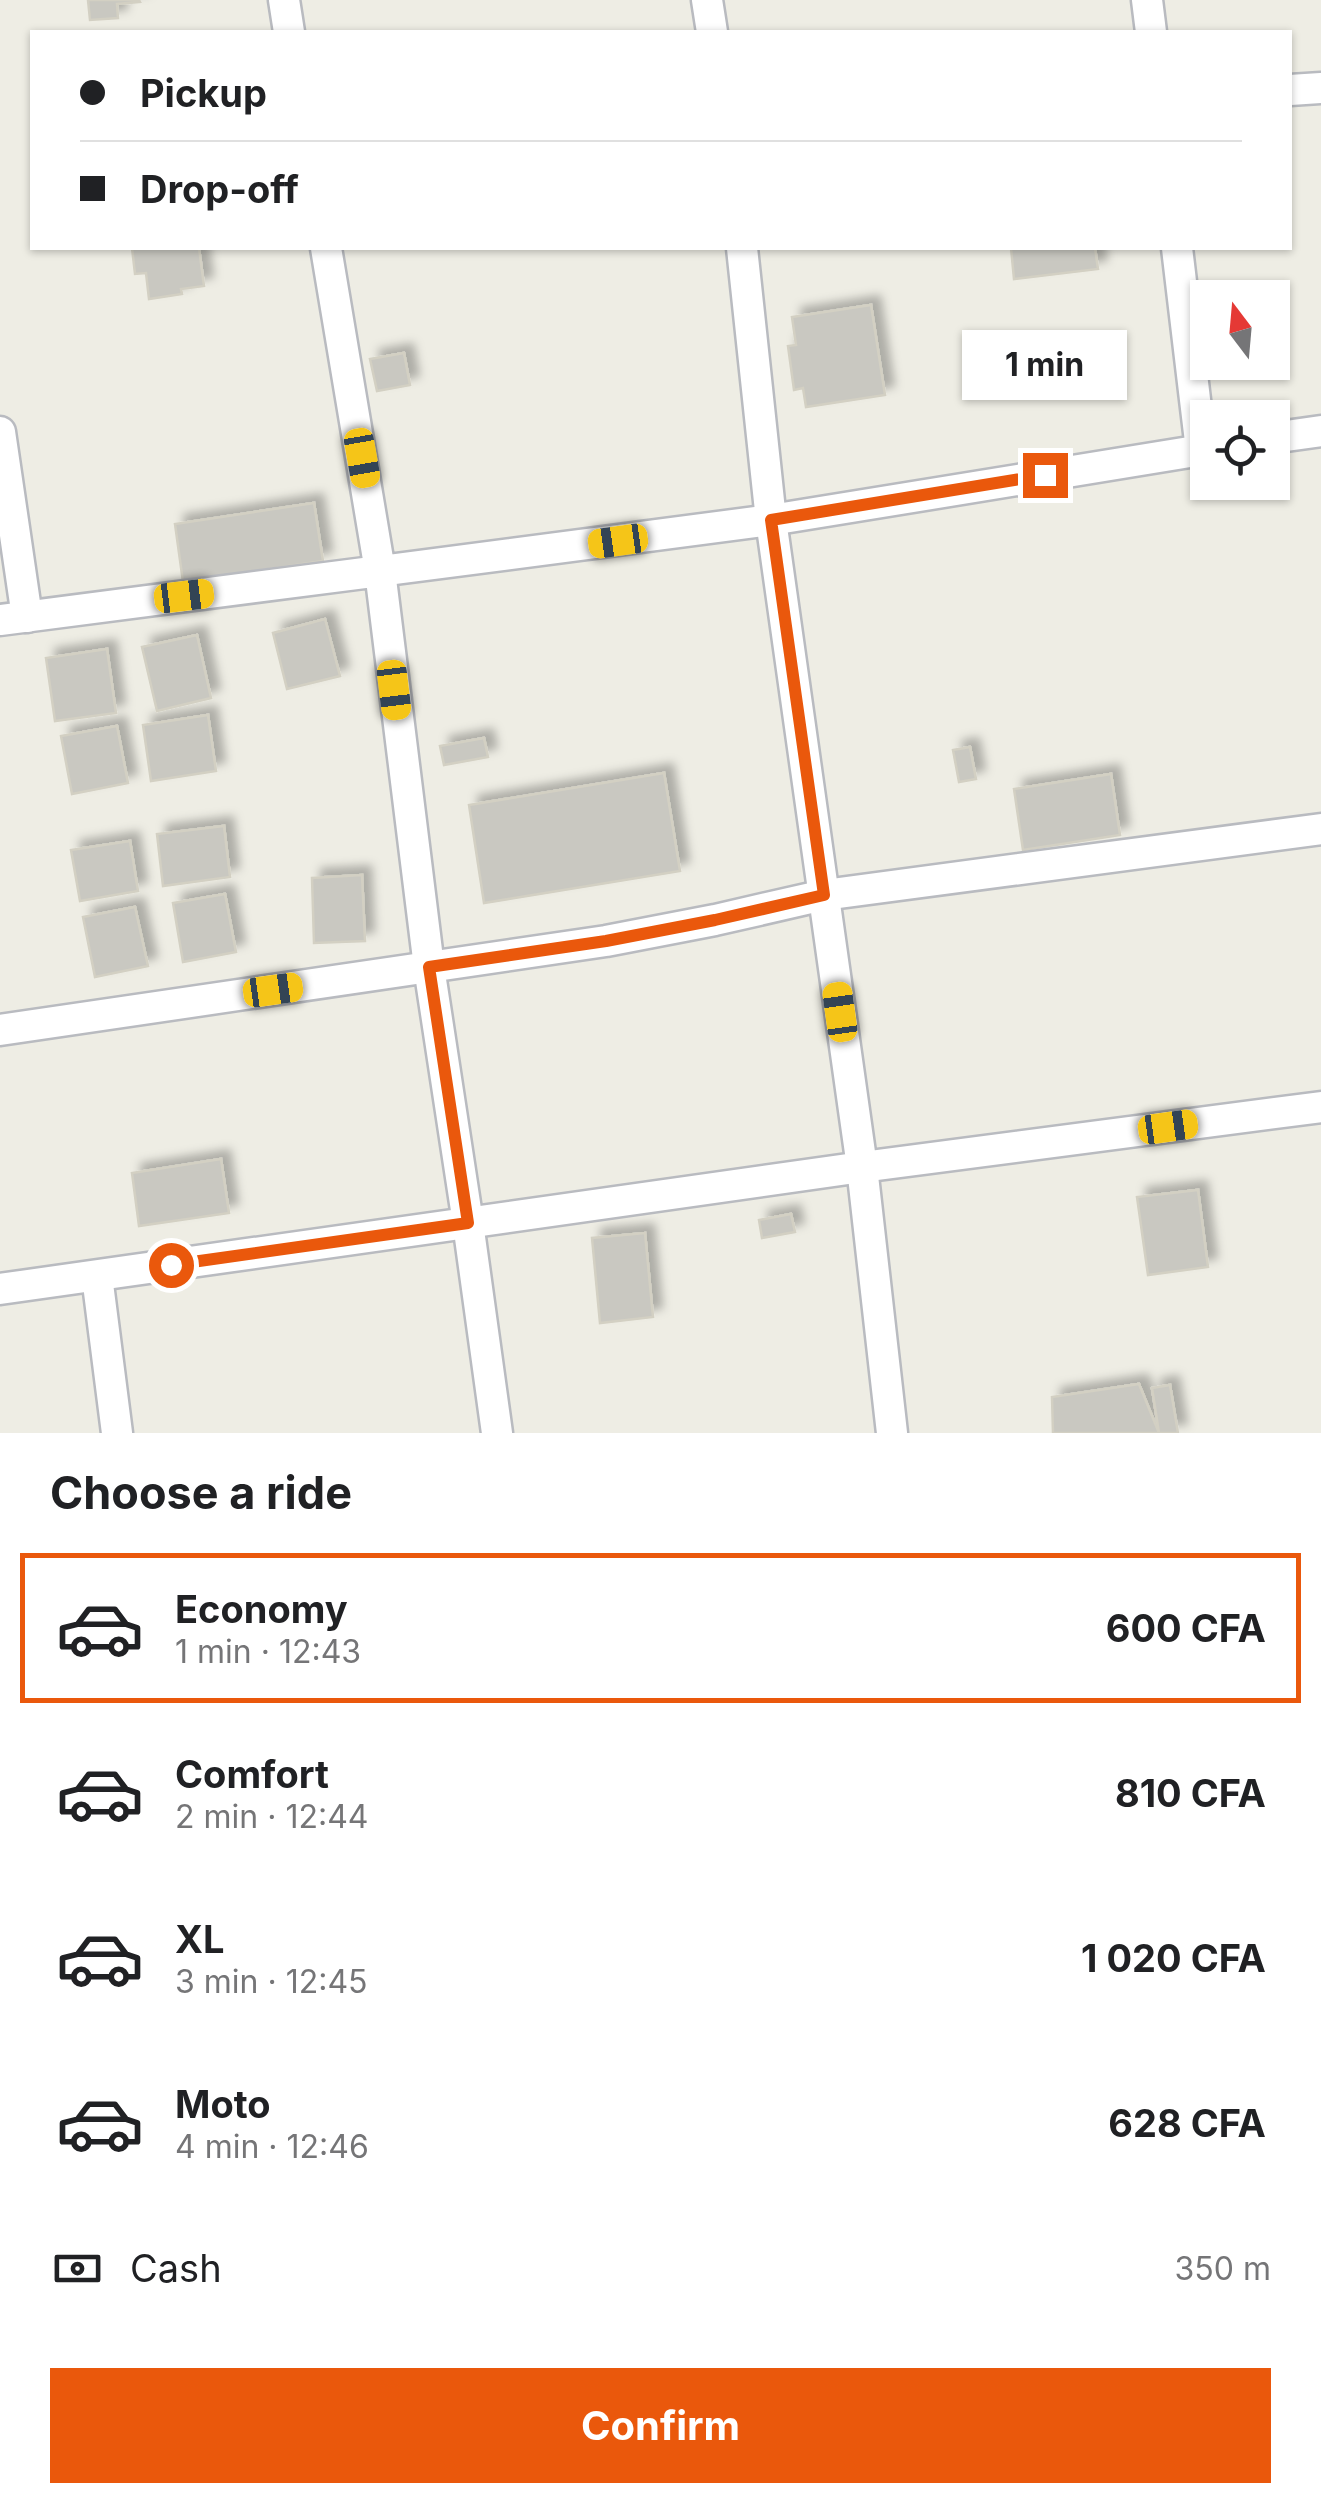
<!DOCTYPE html>
<meta charset="utf-8">
<style>
:root{--surface:#fff;--page:#f2f2f2;--text:#202124;--muted:#757577;--line:#e0e0e0;--accent:#ea580c}
body{margin:0;font-family:Inter,sans-serif;background:var(--page);color:var(--text);height:100vh;display:flex;flex-direction:column;font-size:38px;white-space:nowrap}
*{box-sizing:border-box;margin:0}
p{font-size:32px;color:var(--muted)}
.icon{flex:none;width:55px;height:55px;fill:none;stroke:currentColor;stroke-width:2;stroke-linecap:round;stroke-linejoin:round}
.map{position:relative;height:1433px;overflow:hidden}
.details{display:flex;flex-direction:column;background:var(--surface);flex:1}
.details>*{flex:none}
.hud{position:absolute;left:30px;top:30px;width:1262px;height:220px;border-radius:0px;box-shadow:0 2px 8px #0004;display:grid;align-content:center;height:220px;padding:0 50px;background:var(--surface)}
.needle{width:65px;rotate:344deg}
.controls{position:absolute;left:1190px;top:280px;display:grid;gap:20px}
.controls a{display:grid;place-items:center;width:100px;height:100px;border-radius:0px;background:var(--surface);box-shadow:0 2px 8px #0004;font-size:50px}
.end{position:absolute;width:45px;height:45px;margin:-22px;border:12px solid #ea580c;background:#fff;box-shadow:0 0 0 5px #fff}
.from{border-radius:50%}
.bubble{position:absolute;height:70px;border-radius:0px;background:var(--surface);box-shadow:0 2px 8px #0004;font-size:32px;font-weight:700;line-height:70px;text-align:center}
.car{position:absolute;width:30px;height:60px;margin:-30px -15px;border-radius:12px;box-shadow:0 0 8px 2px #0007;background:linear-gradient(#f5c518 24%,#345 0 40%,#f5c518 0 76%,#345 0 86%,#f5c518 0)}
.hud b{display:flex;align-items:center;gap:35px;height:95px;font-size:38px}
.hud b+b{border-top:2px solid var(--line)}
.hud i{width:25px;height:25px;background:var(--text)}
ul{padding:0;list-style:none}
li{display:flex;align-items:center;gap:30px;height:150px;margin:0 20px 15px;padding:0 30px;border:5px solid transparent;border-radius:0px}
li div{flex:1}
li b{display:block;font-size:38px}
li em{font-style:normal;font-weight:700}
li.on{border-color:var(--accent)}
li>.icon{width:90px;height:90px;stroke-width:1.5}
h2{padding:0 50px;font-size:45px;line-height:120px}
.pay{display:flex;align-items:center;gap:25px;height:110px;padding:0 50px;font-size:38px}
.pay p{margin-inline-start:auto}
.button{display:flex;gap:20px;margin-top:auto;padding:20px 50px}
.button a{flex:1;height:115px;border-radius:0px;background:var(--accent);color:#fff;font-size:40px;font-weight:700;line-height:115px;text-align:center}
.map>svg:first-child{display:block}
.building{fill:#c9c8c1;stroke:#d3d0c3;stroke-width:2.5;filter:url(#shadow)}
.lines{fill:none;stroke-linecap:round;stroke-linejoin:round}
.minor-casing{stroke:#b9bbc0;stroke-width:35}
.minor{stroke:#fff;stroke-width:30}
.route{stroke:#ea580c;stroke-width:12}
</style>
<div class="map">
<svg width="1321" height="1433" viewBox="0 0 1321 1433">
<defs>
<filter id="shadow"><feDropShadow dx="9" dy="-9" stdDeviation="5" flood-color="#0004"/></filter>
</defs>
<rect width="100%" height="100%" fill="#eeede4"/>
<g class="building">
<polygon points="88,0 139,0 140,2 117,4 118,18 90,20"/>
<polygon points="132,248 199,248 204,286 181,289 182,294 149,299 146,273 135,274"/>
<polygon points="1011,248 1095,248 1098,269 1014,279"/>
<polygon points="871,305 885,395 806,407 803,388 794,390 788,346 796,345 792,317"/>
<polygon points="404,353 410,385 377,391 370,359"/>
<polygon points="314,503 323,561 183,582 175,524"/>
<polygon points="325,619 340,676 287,689 273,633"/>
<polygon points="197,635 211,698 157,711 142,647"/>
<polygon points="107,649 116,713 55,721 46,658"/>
<polygon points="208,715 216,771 151,781 143,725"/>
<polygon points="117,726 128,783 72,794 61,736"/>
<polygon points="484,738 488,757 444,765 440,746"/>
<polygon points="970,747 976,779 959,782 953,750"/>
<polygon points="664,773 680,871 484,903 469,805"/>
<polygon points="1111,774 1120,835 1023,850 1014,789"/>
<polygon points="224,826 230,877 163,886 157,834"/>
<polygon points="130,841 138,891 80,901 71,850"/>
<polygon points="362,875 365,941 314,943 312,878"/>
<polygon points="225,894 236,952 183,962 173,903"/>
<polygon points="135,907 148,966 95,977 83,917"/>
<polygon points="221,1159 229,1213 139,1226 132,1173"/>
<polygon points="1198,1190 1208,1267 1148,1275 1137,1197"/>
<polygon points="791,1214 795,1232 762,1238 759,1220"/>
<polygon points="645,1233 653,1317 600,1323 592,1238"/>
<polygon points="1139,1384 1159,1433 1053,1433 1052,1397"/>
<polygon points="1170,1385 1178,1433 1159,1433 1152,1388"/>
</g>
<g class="lines">
<defs>
<g id="minor">
<polyline points="284,0 289,32"/>
<polyline points="707,0 712,32"/>
<polyline points="1147,0 1151,32"/>
<polyline points="1290,90 1321,88"/>
<polyline points="326,248 380,571 771,520 1208,449"/>
<polyline points="742,248 771,520 862,1167 892,1433"/>
<polyline points="1177,248 1201,450"/>
<polyline points="0,432 27,617"/>
<polyline points="1272,438 1321,431"/>
<polyline points="0,620 380,571 429,967 468,1223 497,1433"/>
<polyline points="0,1030 606,941 715,920 824,895 1321,829"/>
<polyline points="97,1276 117,1433"/>
<polyline points="0,1289 862,1167 1321,1107"/>
</g>
</defs>
<use href="#minor" class="minor-casing"/>
<use href="#minor" class="minor"/>
</g>
<g class="lines">
<polyline class="route" points="171,1265 468,1223 429,967 606,941 715,920 824,895 771,520 1045,475"/>
</g>
</svg>
<div class="controls">
<a><svg class="needle" viewBox="-14 -14 28 28"><path d="M0-13l5 13h-10z" fill="#e53935"/><path d="M0 13l5-13h-10z" fill="#757577"/></svg></a>
<a><svg class="icon" aria-label="locate" viewBox="0 0 24 24"><circle cx="12" cy="12" r="6"/><path d="M12 2v4M12 18v4M2 12h4M18 12h4"/></svg></a>
</div>
<i class="end from" style="left:171px;top:1265px"></i>
<i class="end" style="left:1045px;top:475px"></i>
<div class="bubble" style="left:962px;top:330px;width:165px">1 min</div>
<i class="car" style="left:362px;top:458px;rotate:170deg"></i>
<i class="car" style="left:618px;top:541px;rotate:262deg"></i>
<i class="car" style="left:184px;top:596px;rotate:83deg"></i>
<i class="car" style="left:394px;top:690px;rotate:173deg"></i>
<i class="car" style="left:273px;top:990px;rotate:82deg"></i>
<i class="car" style="left:840px;top:1012px;rotate:352deg"></i>
<i class="car" style="left:1168px;top:1127px;rotate:82deg"></i>
<div class="hud">
<b><i class="from"></i>Pickup</b>
<b><i></i>Drop-off</b>
</div>
</div>
<section class="details">
<h2>Choose a ride</h2>
<ul>
<li class="on"><svg class="icon" aria-label="car" viewBox="0 0 24 24"><path d="M5 17H2v-5l4-1 3-4h7l3 4 3 1v5h-3M9 17h6M6 11h13"/><circle cx="7" cy="17" r="2"/><circle cx="17" cy="17" r="2"/></svg><div><b>Economy</b><p>1 min · 12:43</p></div><em>600 CFA</em></li>
<li><svg class="icon" aria-label="car" viewBox="0 0 24 24"><path d="M5 17H2v-5l4-1 3-4h7l3 4 3 1v5h-3M9 17h6M6 11h13"/><circle cx="7" cy="17" r="2"/><circle cx="17" cy="17" r="2"/></svg><div><b>Comfort</b><p>2 min · 12:44</p></div><em>810 CFA</em></li>
<li><svg class="icon" aria-label="car" viewBox="0 0 24 24"><path d="M5 17H2v-5l4-1 3-4h7l3 4 3 1v5h-3M9 17h6M6 11h13"/><circle cx="7" cy="17" r="2"/><circle cx="17" cy="17" r="2"/></svg><div><b>XL</b><p>3 min · 12:45</p></div><em>1 020 CFA</em></li>
<li><svg class="icon" aria-label="car" viewBox="0 0 24 24"><path d="M5 17H2v-5l4-1 3-4h7l3 4 3 1v5h-3M9 17h6M6 11h13"/><circle cx="7" cy="17" r="2"/><circle cx="17" cy="17" r="2"/></svg><div><b>Moto</b><p>4 min · 12:46</p></div><em>628 CFA</em></li>
</ul>
<div class="pay"><svg class="icon" aria-label="cash" viewBox="0 0 24 24"><path d="M3 7h18v10H3z"/><circle cx="12" cy="12" r="2"/></svg>Cash<p>350 m</p></div>
<div class="button"><a>Confirm</a></div>
</section>
